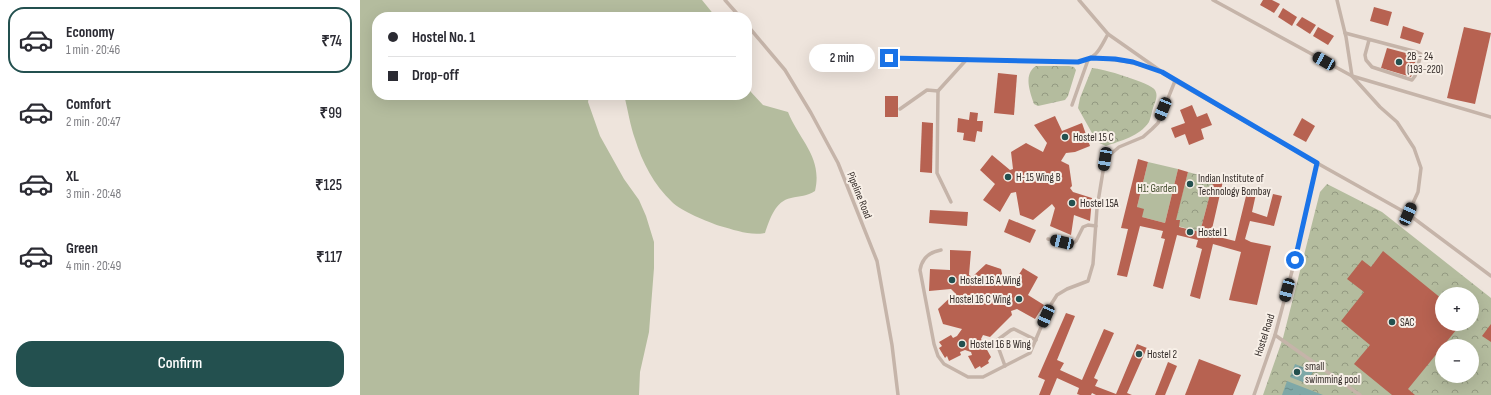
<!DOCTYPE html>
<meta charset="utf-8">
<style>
:root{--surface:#fff;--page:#f7f7f7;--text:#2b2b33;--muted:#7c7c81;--line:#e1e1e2;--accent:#23504f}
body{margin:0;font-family:"Sofia Sans Condensed",sans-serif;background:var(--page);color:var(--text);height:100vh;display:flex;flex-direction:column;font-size:15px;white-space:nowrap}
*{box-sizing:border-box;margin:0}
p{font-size:13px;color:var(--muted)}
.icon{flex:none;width:22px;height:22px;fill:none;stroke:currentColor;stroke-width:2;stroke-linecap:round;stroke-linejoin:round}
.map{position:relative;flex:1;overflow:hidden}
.drawer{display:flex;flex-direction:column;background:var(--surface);width:360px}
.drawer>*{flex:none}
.top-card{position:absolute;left:12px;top:12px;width:380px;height:88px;border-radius:16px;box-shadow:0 4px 16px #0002;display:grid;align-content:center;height:88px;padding:0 16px;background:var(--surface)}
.controls{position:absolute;left:1075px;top:287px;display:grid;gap:8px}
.controls a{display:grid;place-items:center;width:44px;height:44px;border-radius:50%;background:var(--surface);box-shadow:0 4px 16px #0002;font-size:20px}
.end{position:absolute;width:18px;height:18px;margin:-9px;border:5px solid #1a73e8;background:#fff;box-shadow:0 0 0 2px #fff}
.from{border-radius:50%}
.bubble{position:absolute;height:28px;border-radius:14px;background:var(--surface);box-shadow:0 4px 16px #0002;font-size:13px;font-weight:600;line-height:28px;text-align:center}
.car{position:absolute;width:12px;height:24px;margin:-12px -6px;border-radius:5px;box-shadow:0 0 3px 1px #0007;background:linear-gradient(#222 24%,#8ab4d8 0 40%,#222 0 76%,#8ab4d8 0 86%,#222 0)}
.top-card b{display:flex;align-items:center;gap:14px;height:38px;font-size:15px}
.top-card b+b{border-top:1px solid var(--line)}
.top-card i{width:10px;height:10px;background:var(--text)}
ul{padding:7px 0 0;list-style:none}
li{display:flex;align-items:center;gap:12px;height:66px;margin:0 8px 6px;padding:0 8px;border:2px solid transparent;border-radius:16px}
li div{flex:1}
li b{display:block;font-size:15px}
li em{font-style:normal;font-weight:600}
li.selected{border-color:var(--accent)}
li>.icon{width:36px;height:36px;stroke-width:1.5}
.primary-button{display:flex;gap:8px;margin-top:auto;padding:8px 16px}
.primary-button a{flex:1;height:46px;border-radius:16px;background:var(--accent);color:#fff;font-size:16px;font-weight:600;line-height:46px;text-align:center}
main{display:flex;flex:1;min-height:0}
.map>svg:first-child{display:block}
.green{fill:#b4bc9e}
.forest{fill:url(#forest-crowns);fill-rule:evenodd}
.water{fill:url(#water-ripples)}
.building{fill:#b76251}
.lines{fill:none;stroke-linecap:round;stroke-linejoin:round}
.service{stroke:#c5b4a9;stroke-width:3.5}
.route{stroke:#1a73e8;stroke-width:5}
.poi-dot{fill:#23504f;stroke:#f7efe7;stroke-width:1.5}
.labels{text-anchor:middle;stroke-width:4;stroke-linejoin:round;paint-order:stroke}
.poi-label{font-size:11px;fill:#332b28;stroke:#f7efe7;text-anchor:start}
.park-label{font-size:11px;fill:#454e2f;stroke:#f7efe7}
.street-label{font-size:11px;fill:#332b28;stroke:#f7efe7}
</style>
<main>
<section class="drawer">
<ul>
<li class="selected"><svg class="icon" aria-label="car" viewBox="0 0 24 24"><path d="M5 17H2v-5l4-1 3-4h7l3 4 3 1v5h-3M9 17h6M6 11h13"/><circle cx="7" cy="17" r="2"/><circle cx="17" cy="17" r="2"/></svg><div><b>Economy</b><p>1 min · 20:46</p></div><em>₹74</em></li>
<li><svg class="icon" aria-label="car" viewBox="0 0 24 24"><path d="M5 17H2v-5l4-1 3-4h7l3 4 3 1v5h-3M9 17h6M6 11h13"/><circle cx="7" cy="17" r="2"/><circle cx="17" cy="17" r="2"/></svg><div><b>Comfort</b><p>2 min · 20:47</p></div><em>₹99</em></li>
<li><svg class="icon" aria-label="car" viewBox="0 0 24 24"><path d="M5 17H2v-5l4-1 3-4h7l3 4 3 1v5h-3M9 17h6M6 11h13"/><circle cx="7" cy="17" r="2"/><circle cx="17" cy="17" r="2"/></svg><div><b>XL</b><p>3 min · 20:48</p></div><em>₹125</em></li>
<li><svg class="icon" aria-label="car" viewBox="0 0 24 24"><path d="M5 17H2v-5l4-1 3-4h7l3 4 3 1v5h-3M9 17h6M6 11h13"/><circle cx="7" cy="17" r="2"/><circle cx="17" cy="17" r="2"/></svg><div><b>Green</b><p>4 min · 20:49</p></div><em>₹117</em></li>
</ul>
<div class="primary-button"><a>Confirm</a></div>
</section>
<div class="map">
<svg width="1131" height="395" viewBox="0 0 1131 395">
<defs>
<pattern id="forest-crowns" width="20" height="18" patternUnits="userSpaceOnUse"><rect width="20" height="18" fill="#b4bc9e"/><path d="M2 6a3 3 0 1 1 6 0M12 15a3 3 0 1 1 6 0" fill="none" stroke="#939981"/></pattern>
<pattern id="water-ripples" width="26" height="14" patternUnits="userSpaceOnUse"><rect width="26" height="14" fill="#7ea8a7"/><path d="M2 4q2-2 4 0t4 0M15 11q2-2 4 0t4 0" fill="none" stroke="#688988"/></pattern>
</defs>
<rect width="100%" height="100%" fill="#eee4dc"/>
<g class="green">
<polygon points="0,0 342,0 355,16 355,17 17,17 17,95 229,95 228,102 240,136 264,179 279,200 286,216 294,242 294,268 289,332 280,372 279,395 0,395"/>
<path d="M387,85L390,91L403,105L428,112C439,140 463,157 455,191C447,196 440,196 431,198C415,201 410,219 405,233C390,236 375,230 360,226C348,222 321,211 312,202C294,185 282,162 275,139C270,125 268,110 264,95H387Z"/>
<polygon points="788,162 818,169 805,223 782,217 777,207"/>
</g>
<g class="forest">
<path d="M676,66H709L714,67L716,70L708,96L705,100L678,106L674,104C670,92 663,74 676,66Z"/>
<path d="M732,68C741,68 791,83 795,90C798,95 796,100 794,105C792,110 791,118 789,122C780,136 760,141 746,146L737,142L718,108L720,98Z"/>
<polygon points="828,172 854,179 840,232 814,225"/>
<path d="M967,184L1022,212L1131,298V395H903L923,338L960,192ZM1082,294H1112V324H1082ZM1082,346H1112V376H1082Z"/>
</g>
<g class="water">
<polygon points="935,364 953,371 948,384 930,377"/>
<polygon points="927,381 963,395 922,395"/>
</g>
<g class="building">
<polygon points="903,0 912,0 920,4 914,13 900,5"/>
<polygon points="1014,7 1032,12 1028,26 1010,21"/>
<polygon points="923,8 937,17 932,26 918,17"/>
<polygon points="942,17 956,25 950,34 936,25"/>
<polygon points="1043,26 1064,33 1060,44 1040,38"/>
<polygon points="958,27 974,36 968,45 953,36"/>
<polygon points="1104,27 1131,33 1115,104 1087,98"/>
<polygon points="1027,48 1057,56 1051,77 1021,68"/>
<polygon points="638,73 657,75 654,115 634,113"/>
<rect x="525" y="96" width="13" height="21"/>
<polygon points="832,105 837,117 847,113 852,125 841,129 844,139 829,145 825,134 815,138 811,128 825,123 820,110"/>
<polygon points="610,112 618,113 617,121 623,121 622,132 617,131 615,142 603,140 604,133 597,132 598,118 609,120"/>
<polygon points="695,116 702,131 722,123 730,146 715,152 706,153 701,161 709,165 712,186 710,188 713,192 732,198 730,221 714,215 711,235 690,226 695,208 692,204 673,220 660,215 656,192 651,193 640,212 623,200 635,184 620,170 632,155 650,170 653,169 651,152 666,143 683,152 687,143 674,125"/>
<polygon points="942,118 955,126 946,142 933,135"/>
<polygon points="562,122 573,123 572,173 560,172"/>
<polygon points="778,159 788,162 777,207 784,209 782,217 805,223 818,169 828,172 816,220 820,220 819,227 840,232 854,179 863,181 852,229 857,230 855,236 875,241 887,192 896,194 892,212 907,217 913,194 922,196 914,226 890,221 885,239 891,242 911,246 897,305 869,300 881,252 853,244 840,299 830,296 842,249 836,247 838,240 817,235 803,289 793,286 805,239 801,238 803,231 780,226 767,277 757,275 768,229 761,228"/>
<polygon points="570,210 608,212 607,226 569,223"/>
<polygon points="649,219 676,230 670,243 644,232"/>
<polygon points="590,250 611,251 609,275 612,277 626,264 641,269 645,286 653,284 663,268 678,277 668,295 684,305 675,319 657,309 651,311 652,315 630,337 623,335 621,339 631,357 628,361 629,363 621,368 620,366 615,369 608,356 612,355 611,352 605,350 600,352 601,355 589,361 587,356 585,358 579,348 582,346 579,342 591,335 593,338 597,336 602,329 583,324 578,309 595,293 591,289 569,291 570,269 590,270"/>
<polygon points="1023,251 1082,299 1082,324 1101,324 1048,389 1055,395 1032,395 994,364 1010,345 981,321 1004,292 987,279 1002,260 1011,267"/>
<polygon points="706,313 715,316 697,360 704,363 700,370 722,380 744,329 754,333 734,378 738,380 735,386 756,394 777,344 787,348 767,393 772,395 736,395 732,393 731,395 720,395 717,394 719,388 697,378 690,395 679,395 685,380 678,377"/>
<polygon points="1131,324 1131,342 1122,336"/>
<polygon points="839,359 881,375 873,395 825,395"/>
<polygon points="808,362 817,366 805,395 795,395"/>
</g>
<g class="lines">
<g class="service">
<polyline points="365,0 380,17"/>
<polyline points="719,0 748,34 815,81 957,163 1048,214 1131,276"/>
<polyline points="853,0 992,76 1131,117"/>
<polyline points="977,0 986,37 992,76 1020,107 1037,122 1054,148 1061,168 1058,192 1048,214"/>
<polyline points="387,25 425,70 451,113 478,163 517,261 532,345 538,395"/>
<polyline points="985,33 1057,52 1061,54 1055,76 1052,80 1012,67 1006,60 1005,55 1009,40"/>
<path d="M529,58L719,62C738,57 739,50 748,34"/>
<path d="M732,58C757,59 773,62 797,70"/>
<polyline points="578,91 577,173 591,202"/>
<polyline points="712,105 728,60"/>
<polyline points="540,109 567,90 578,91 607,59"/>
<polyline points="688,239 711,245 716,241 723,227 728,225 736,226"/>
<path d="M581,250C569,252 562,258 560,270L574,344L578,356L584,364L608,377H623L670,353L690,306L697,295L707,289L728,281L733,264L737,208L745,159L759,147L783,137L792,129L798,123L815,81"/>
<polyline points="915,335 1000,395"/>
<polyline points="645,366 636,341 651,330 654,329 676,340"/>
<polyline points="894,395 915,335 935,260 957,163"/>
</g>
</g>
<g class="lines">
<polyline class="route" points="529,58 718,62 731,58 755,59 773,62 802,72 957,163 935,260"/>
</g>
<g class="poi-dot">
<circle cx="1039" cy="62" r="4"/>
<circle cx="705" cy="137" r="4"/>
<circle cx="648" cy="177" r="4"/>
<circle cx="830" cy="184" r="4"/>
<circle cx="712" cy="203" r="4"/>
<circle cx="830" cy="232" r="4"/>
<circle cx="592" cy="280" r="4"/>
<circle cx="659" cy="299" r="4"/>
<circle cx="1032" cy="322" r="4"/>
<circle cx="602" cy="344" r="4"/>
<circle cx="779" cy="354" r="4"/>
<circle cx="937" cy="372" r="4"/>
</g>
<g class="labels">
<g class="poi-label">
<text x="1047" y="60">2B - 24<tspan x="1047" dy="13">(193-220)</tspan></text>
<text x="713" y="141">Hostel 15 C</text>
<text x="656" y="181">H-15 Wing B</text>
<text x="838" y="182">Indian Institute of<tspan x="838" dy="13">Technology Bombay</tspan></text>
<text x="720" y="207">Hostel 15A</text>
<text x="838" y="236">Hostel 1</text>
<text x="600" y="284">Hostel 16 A Wing</text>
<text x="651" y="303" text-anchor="end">Hostel 16 C Wing</text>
<text x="1040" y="326">SAC</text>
<text x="610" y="348">Hostel 16 B Wing</text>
<text x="787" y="358">Hostel 2</text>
<text x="945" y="370">small<tspan x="945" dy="13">swimming pool</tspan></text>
</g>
<g class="park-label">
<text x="797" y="192">H1: Garden</text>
</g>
<g class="street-label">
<text transform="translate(500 195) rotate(68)" y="4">Pipeline Road</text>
<text transform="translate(904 335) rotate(-72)" y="4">Hostel Road</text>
</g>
</g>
</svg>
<div class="controls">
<a>+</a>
<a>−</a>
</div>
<i class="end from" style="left:935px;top:260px"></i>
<i class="end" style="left:529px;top:58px"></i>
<div class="bubble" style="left:449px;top:44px;width:66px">2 min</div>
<i class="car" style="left:964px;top:61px;rotate:299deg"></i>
<i class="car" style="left:803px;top:109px;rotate:202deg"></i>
<i class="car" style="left:745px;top:159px;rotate:189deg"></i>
<i class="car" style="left:1048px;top:214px;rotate:24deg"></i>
<i class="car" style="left:702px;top:242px;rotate:283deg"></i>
<i class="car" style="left:927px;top:290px;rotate:195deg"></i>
<i class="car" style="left:686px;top:316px;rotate:204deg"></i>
<div class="top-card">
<b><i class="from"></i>Hostel No. 1</b>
<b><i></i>Drop-off</b>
</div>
</div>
</main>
